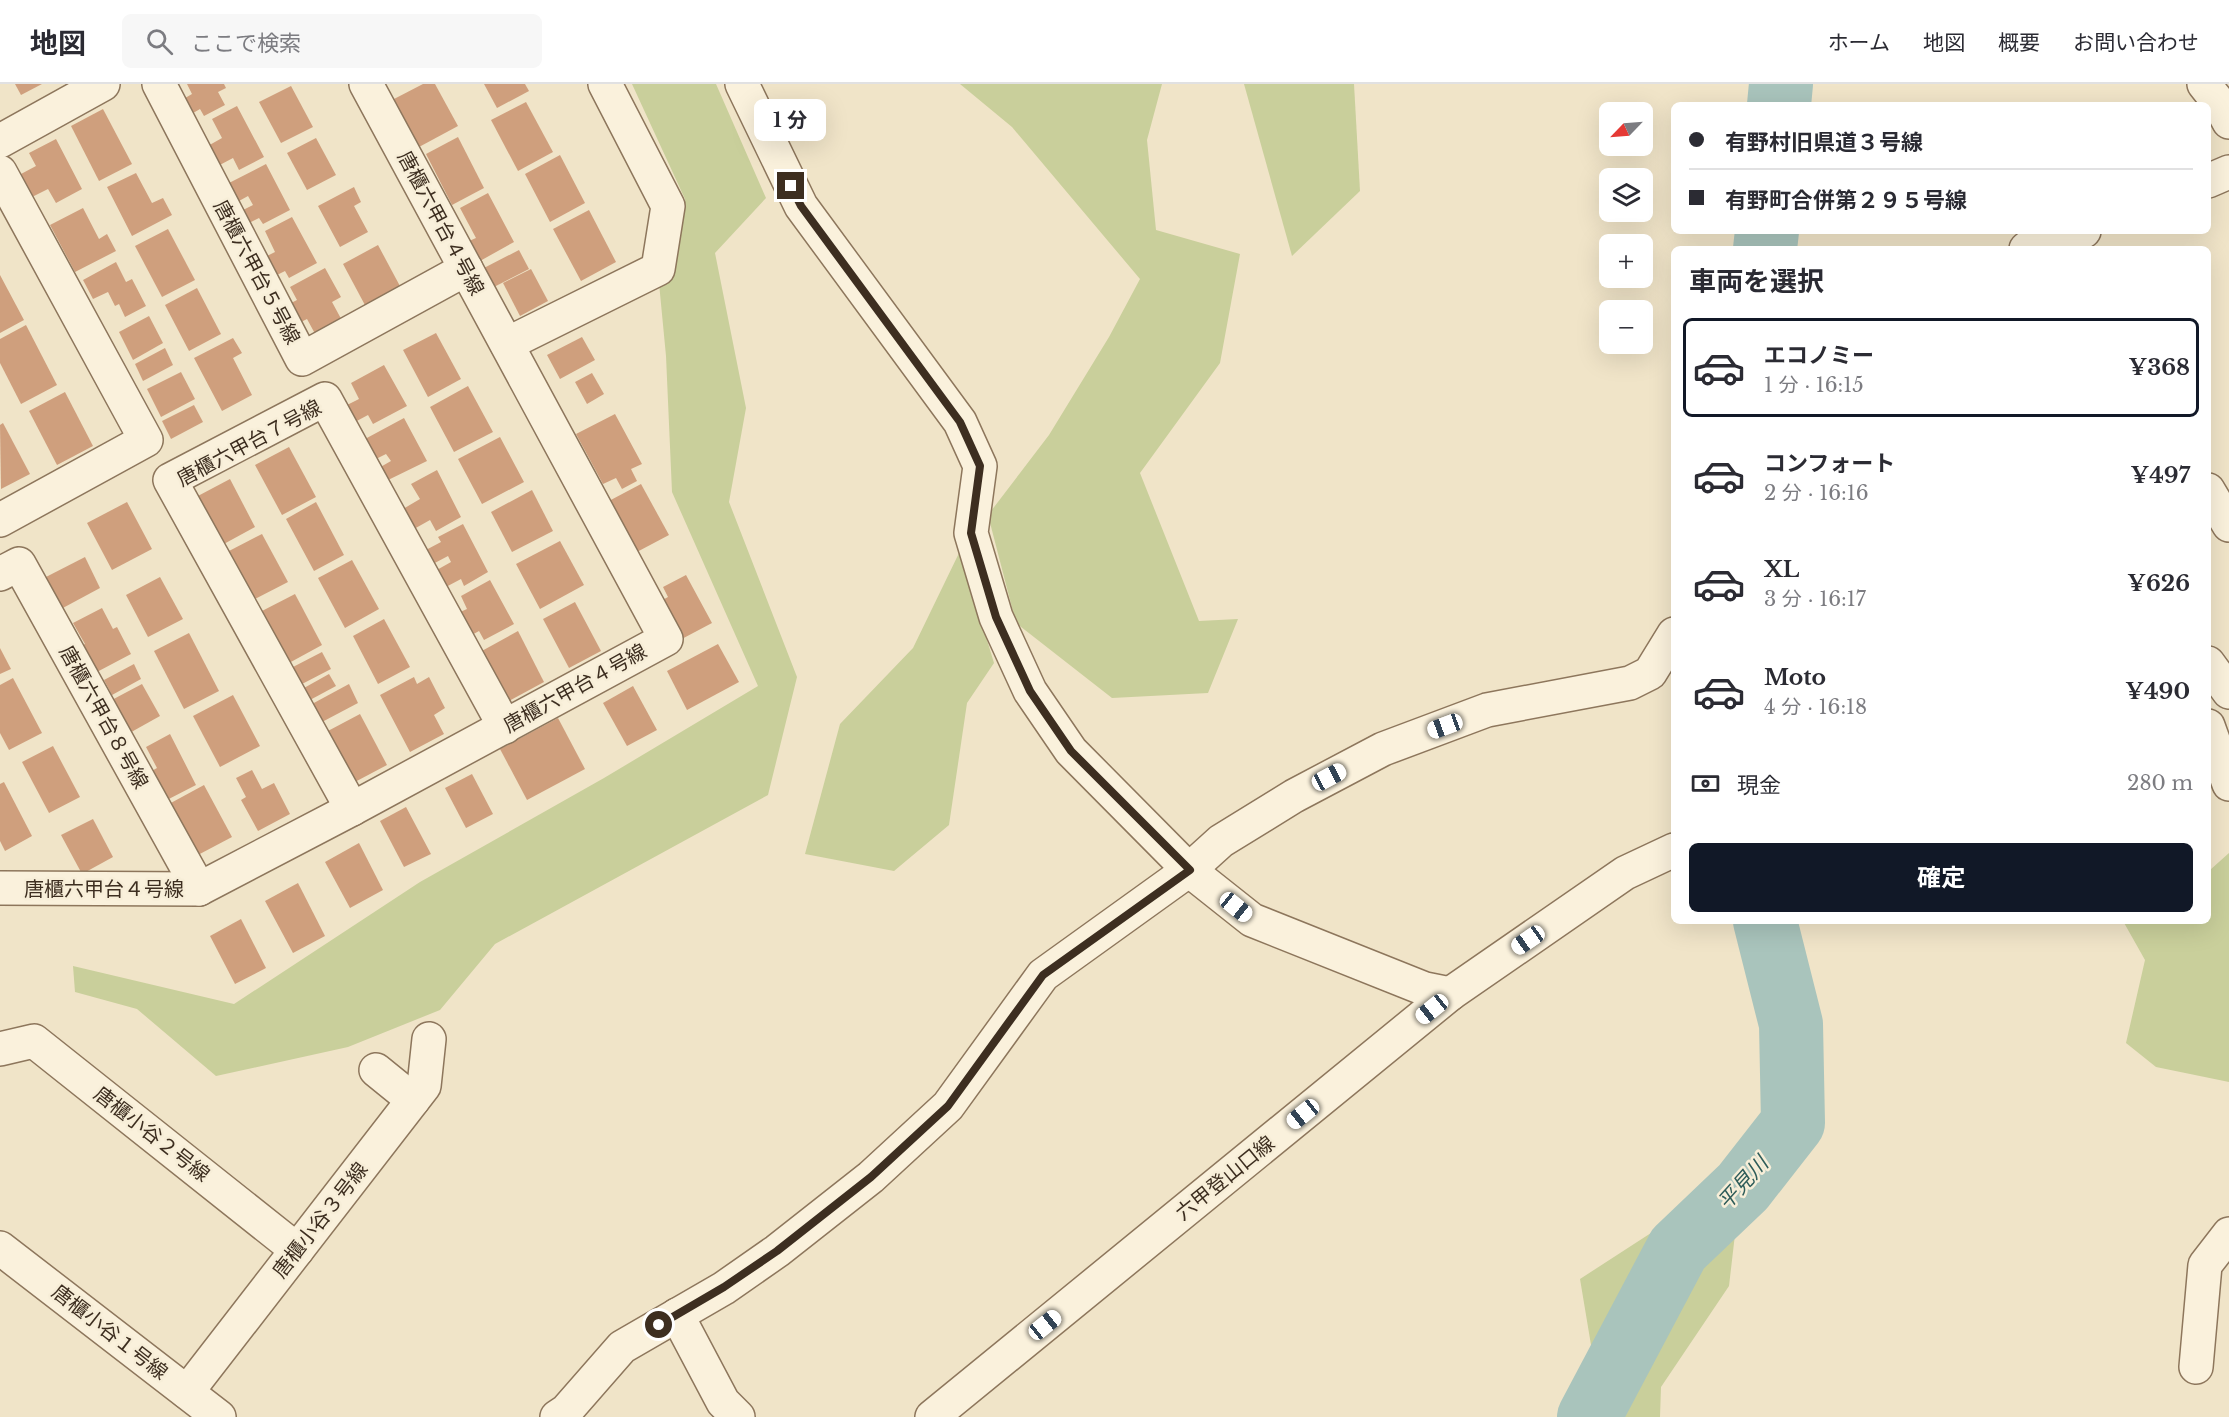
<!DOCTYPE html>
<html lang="ja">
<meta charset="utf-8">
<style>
:root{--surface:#fff;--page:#f7f7f7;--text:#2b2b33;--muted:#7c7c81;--line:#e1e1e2;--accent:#111827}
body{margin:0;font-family:"Libre Baskerville","Noto Sans JP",serif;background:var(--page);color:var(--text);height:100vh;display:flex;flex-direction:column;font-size:22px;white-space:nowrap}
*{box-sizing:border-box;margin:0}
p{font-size:20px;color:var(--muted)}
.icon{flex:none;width:33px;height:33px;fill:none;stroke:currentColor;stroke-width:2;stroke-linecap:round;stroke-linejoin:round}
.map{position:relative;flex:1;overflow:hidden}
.panel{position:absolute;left:1671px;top:162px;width:540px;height:678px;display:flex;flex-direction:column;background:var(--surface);border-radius:9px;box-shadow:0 6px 24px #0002}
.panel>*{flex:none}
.guide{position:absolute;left:1671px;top:18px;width:540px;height:132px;border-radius:9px;box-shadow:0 6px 24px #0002;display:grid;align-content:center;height:132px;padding:0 18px;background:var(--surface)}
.needle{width:39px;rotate:245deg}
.controls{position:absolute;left:1599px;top:18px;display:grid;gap:12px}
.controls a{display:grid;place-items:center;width:54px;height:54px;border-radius:9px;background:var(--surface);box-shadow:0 6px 24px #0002;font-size:30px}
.end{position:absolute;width:27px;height:27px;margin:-14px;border:8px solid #3d2e20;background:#fff;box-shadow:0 0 0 3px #fff}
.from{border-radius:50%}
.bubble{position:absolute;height:42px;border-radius:9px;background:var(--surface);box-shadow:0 6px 24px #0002;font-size:20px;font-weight:700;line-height:42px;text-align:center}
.car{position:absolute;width:18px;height:36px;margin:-18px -9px;border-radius:8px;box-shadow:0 0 4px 2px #0007;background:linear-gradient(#fff 24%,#345 0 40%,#fff 0 76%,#345 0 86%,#fff 0)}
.guide b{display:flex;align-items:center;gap:21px;height:57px;font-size:22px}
.guide b+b{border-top:2px solid var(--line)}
.guide i{width:15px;height:15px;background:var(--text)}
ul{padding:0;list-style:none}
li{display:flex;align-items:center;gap:18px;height:99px;margin:0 12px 9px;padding:0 6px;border:3px solid transparent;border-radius:9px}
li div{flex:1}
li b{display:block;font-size:22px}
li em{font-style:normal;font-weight:700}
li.active{border-color:var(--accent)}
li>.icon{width:54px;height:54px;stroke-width:1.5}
h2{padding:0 18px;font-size:27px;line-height:72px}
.pay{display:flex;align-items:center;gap:15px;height:66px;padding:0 18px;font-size:22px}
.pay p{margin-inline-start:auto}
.button{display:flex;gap:12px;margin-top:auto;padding:12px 18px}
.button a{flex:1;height:69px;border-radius:9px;background:var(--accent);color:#fff;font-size:24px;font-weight:700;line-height:69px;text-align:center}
header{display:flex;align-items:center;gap:36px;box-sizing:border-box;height:84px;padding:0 30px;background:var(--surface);border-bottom:2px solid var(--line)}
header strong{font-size:28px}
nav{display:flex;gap:33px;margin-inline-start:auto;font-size:21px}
.search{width:420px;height:54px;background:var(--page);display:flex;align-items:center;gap:15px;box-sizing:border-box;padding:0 21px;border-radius:9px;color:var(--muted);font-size:22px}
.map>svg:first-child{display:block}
.green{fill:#c9cf9b}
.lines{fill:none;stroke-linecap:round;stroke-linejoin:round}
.river{stroke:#a9c4bc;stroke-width:64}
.building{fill:#cf9f7d}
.minor-casing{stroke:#8d765c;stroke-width:36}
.minor{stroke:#faf1dc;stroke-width:33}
.route{stroke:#3d2e20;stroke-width:8}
.labels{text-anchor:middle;stroke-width:5;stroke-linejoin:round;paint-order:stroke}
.street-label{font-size:20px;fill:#3d2e20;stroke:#f7eed8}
.water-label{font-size:21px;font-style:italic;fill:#2f5d5a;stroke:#f7eed8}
</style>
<header>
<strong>地図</strong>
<div class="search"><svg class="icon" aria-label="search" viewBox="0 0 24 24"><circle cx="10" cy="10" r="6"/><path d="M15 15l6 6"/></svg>ここで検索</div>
<nav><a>ホーム</a><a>地図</a><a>概要</a><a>お問い合わせ</a></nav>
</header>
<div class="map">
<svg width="2229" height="1333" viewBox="0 0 2229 1333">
<rect width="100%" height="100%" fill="#f0e4c8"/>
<g class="green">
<polygon points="632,0 716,0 766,114 715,169 746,324 729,418 797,593 768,711 495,860 440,926 348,963 216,992 137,925 75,908 73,882 234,920 420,798 604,694 758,602 672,408 666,272 659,199 676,161 685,115"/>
<polygon points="960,0 1162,0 1147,56 1156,146 1240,170 1220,279 1140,389 1199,537 1238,535 1208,609 1112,614 1016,539 988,431 1049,351 1109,253 1140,195 1012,43"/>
<polygon points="1244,0 1354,0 1360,107 1292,172"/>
<polygon points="960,467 994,579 967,619 949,741 894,787 805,770 840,640 913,564"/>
<polygon points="2229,769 2229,998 2156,983 2126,959 2145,876 2123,837 2208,837 2208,783 2210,786"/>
<polygon points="1742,1090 1729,1202 1661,1303 1660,1333 1561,1333 1593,1273 1580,1195"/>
</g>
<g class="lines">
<g class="river">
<polyline points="1779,21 1781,0"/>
<polyline points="1765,165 1767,147"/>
<polyline points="1589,1333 1678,1165 1743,1103 1793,1039 1791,940 1765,837"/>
</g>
</g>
<g class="building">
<polygon points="15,0 42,0 21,11"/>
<polygon points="187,0 224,0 226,4 218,8 225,21 204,32 200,25 188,32 180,17 192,10"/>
<polygon points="423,0 435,0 458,42 419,63 394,15"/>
<polygon points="484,0 525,0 529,7 497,24"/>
<polygon points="291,2 313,43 281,59 259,18"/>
<polygon points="526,18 553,68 518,87 491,36"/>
<polygon points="237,22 264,73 239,86 233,74 216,83 206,63 222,54 212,35"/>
<polygon points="103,25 132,80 99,97 71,42"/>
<polygon points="458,53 484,104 452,121 426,70"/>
<polygon points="316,54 336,91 307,106 287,69"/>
<polygon points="56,55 82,105 56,119 48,105 32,113 21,90 36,82 29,69"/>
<polygon points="560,71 585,119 550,138 525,90"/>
<polygon points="266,80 290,126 263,140 259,134 247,140 241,127 253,121 248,112 239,117 229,99"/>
<polygon points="136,89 152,119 163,114 172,131 132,152 107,103"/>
<polygon points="354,103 361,118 354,122 368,148 340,163 318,122"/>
<polygon points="488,109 514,158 480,177 469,157 476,154 460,124"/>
<polygon points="83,124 99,155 107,150 116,167 75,188 50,141"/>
<polygon points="589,126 616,178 581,197 553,145"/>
<polygon points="292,133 317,179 289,194 285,187 273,193 263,174 275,168 265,147"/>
<polygon points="168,145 195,196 162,213 135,162"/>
<polygon points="378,161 401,204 366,223 343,180"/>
<polygon points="519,166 529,185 492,204 482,185"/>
<polygon points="116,178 126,198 132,195 146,222 125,233 119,220 115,222 108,208 93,215 83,196"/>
<polygon points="325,184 341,213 332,218 345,242 319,257 307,235 295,241 285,222 297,216 290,203"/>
<polygon points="531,185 548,217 520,232 503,199"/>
<polygon points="0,191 24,236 0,249"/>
<polygon points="197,204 221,250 189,267 165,221"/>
<polygon points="149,232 163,259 133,276 119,248"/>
<polygon points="26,241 57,301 21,320 0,279 0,255"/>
<polygon points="436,249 461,295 428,313 403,266"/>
<polygon points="582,253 595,276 560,295 547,271"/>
<polygon points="233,254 242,269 233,274 252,311 222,327 194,274"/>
<polygon points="165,264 173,281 143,297 135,280"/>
<polygon points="384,281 407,322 373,340 368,331 353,339 345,322 359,315 351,299"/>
<polygon points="181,288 195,315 161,333 147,305"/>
<polygon points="592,289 604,310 587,320 575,298"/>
<polygon points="468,302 493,348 454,368 430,323"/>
<polygon points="65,308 93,362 57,381 29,327"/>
<polygon points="194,321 203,338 171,355 162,337"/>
<polygon points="615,330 642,380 631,385 637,397 622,405 616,394 603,400 576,350"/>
<polygon points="404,334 427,377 384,398 377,385 391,377 386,370 376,375 365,355"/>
<polygon points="3,339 30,390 1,405 0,341"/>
<polygon points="500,353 524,398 482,420 458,375"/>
<polygon points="289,363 316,413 282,431 255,381"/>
<polygon points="437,386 461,433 436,447 430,436 414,445 403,425 420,415 411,400"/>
<polygon points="230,395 255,443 222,461 196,413"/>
<polygon points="641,400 669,451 635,469 607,418"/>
<polygon points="532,406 553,447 512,468 491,428"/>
<polygon points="127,418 152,465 112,486 87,439"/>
<polygon points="316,418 344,471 314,487 286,435"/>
<polygon points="463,440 488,488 464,502 461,495 444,504 435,487 451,478 448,472 431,481 424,467 441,458 438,453"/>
<polygon points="262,450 288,498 255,515 229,467"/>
<polygon points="560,457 584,501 540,525 516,480"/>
<polygon points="85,473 100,504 61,525 44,494"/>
<polygon points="352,476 379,525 345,544 318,494"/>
<polygon points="686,491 712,539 678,557 657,519 668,513 663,503"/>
<polygon points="160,493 183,535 148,553 126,511"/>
<polygon points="490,496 514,540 484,556 479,547 470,552 458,529 467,525 461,512"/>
<polygon points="295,510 322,561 289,579 262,527"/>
<polygon points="575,518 601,567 569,584 543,535"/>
<polygon points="102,524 113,545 117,543 131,570 95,589 81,562 85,560 73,539"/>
<polygon points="384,535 410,583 378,600 353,552"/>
<polygon points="518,547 544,598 507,618 480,568"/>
<polygon points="189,549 219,607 184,625 154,567"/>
<polygon points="718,560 739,598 687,626 667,587"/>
<polygon points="0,564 11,585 0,590"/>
<polygon points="322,568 331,585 302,600 293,583"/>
<polygon points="134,580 141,595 112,611 104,596"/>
<polygon points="329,590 336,602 310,616 304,604"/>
<polygon points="414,593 417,600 429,593 445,624 434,631 444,650 410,668 380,611"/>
<polygon points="13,594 42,649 9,666 0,649 0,601"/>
<polygon points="142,600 160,632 126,651 108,618"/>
<polygon points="349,600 358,619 322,638 312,620"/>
<polygon points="633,602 657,646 627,662 603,619"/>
<polygon points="233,611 260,662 220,683 193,632"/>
<polygon points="360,630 387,681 353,699 326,648"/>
<polygon points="558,634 585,685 527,716 500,665"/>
<polygon points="170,650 196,701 163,718 148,689 157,684 146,663"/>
<polygon points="53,662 80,713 49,729 22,678"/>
<polygon points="252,686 262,705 274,699 290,730 258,747 241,716 246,713 236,694"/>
<polygon points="472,690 493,730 466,744 445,704"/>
<polygon points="4,698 32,752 5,767 0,757 0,700"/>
<polygon points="204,701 232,753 196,772 169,720"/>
<polygon points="406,723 431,770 404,783 380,737"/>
<polygon points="93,735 113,773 82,790 61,751"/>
<polygon points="359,759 383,806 350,824 325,778"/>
<polygon points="298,799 325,852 293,869 265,817"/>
<polygon points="241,835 266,884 235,900 210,852"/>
</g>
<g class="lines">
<defs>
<g id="minor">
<polyline points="159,0 302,275 466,185"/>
<polyline points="742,0 801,122 960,338 980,382 971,449 996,533 1030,607 1071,667 1189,786 1252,836 1425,905 1450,910"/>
<polyline points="2204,0 2219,19 2229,38"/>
<polyline points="0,57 103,0"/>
<polyline points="0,88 146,356 0,436"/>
<polyline points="2208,97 2229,88"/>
<polyline points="2026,165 2031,161 2084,147"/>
<polyline points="507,260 658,185 668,122 605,0"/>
<polyline points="2208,406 2229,441"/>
<polyline points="0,490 19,480 199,805"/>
<polyline points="2208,579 2229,608"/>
<polyline points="2208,642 2229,700"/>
<polyline points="352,725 170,396 325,315 505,643"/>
<polyline points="0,804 199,805 352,725 666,555 366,0"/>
<polyline points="0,965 34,957 297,1166"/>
<polyline points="376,986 413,1016"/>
<polyline points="0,1164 219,1333"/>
<polyline points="677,1231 723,1318 738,1333"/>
<polyline points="2196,1283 2205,1181 2229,1150"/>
<polyline points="187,1308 424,1002 429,955"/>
<polyline points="557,1333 566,1327 622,1263 724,1204 777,1167 871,1093 948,1022 1043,891 1189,786 1221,757 1294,712 1383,665 1487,626 1630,599 1650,589 1674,550"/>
<polyline points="932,1333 1450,910 1625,789 1674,766"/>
</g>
</defs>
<use href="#minor" class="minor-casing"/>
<use href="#minor" class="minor"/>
</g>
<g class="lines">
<polyline class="route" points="659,1241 724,1203 777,1167 871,1093 948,1022 1043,891 1190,786 1071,667 1030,607 996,533 971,449 980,382 960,338 801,122 791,102"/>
</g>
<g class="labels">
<g class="street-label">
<text transform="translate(441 139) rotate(62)" y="7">唐櫃六甲台４号線</text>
<text transform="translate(257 188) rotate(62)" y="7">唐櫃六甲台５号線</text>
<text transform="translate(249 359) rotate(-28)" y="7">唐櫃六甲台７号線</text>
<text transform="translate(575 604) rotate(-29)" y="7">唐櫃六甲台４号線</text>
<text transform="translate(104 633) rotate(61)" y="7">唐櫃六甲台８号線</text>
<text x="104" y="812">唐櫃六甲台４号線</text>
<text transform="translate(152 1050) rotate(38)" y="7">唐櫃小谷２号線</text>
<text transform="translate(1225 1094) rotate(-39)" y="7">六甲登山口線</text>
<text transform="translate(320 1136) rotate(-52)" y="7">唐櫃小谷３号線</text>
<text transform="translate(110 1248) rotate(38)" y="7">唐櫃小谷１号線</text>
</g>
<g class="water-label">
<text transform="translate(1743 1099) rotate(-48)" y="7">平見川</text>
</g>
</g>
</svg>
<div class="controls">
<a><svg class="needle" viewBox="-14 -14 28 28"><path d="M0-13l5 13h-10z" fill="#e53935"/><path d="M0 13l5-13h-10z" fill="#7c7c81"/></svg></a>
<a><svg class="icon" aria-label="layers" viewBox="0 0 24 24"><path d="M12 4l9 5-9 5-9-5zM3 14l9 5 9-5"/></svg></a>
<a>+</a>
<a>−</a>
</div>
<i class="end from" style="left:659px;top:1241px"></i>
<i class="end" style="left:791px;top:102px"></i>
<div class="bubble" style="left:754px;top:15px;width:72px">1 分</div>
<i class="car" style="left:1445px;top:642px;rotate:250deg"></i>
<i class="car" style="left:1329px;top:693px;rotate:62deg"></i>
<i class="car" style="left:1236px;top:823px;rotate:129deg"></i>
<i class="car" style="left:1528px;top:856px;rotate:235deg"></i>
<i class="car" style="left:1432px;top:925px;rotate:231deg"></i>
<i class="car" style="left:1303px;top:1030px;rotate:231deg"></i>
<i class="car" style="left:1045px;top:1241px;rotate:51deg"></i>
<div class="guide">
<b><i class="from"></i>有野村旧県道３号線</b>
<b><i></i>有野町合併第２９５号線</b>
</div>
<section class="panel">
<h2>車両を選択</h2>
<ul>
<li class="active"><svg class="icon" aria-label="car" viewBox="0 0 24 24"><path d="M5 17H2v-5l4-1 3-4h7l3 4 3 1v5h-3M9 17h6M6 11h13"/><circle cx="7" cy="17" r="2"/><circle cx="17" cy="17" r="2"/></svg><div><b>エコノミー</b><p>1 分 · 16:15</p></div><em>¥368</em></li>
<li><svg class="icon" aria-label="car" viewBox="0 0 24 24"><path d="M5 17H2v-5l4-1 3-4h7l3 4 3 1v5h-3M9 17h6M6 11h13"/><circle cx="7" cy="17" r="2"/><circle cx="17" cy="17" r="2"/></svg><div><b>コンフォート</b><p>2 分 · 16:16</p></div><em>¥497</em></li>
<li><svg class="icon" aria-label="car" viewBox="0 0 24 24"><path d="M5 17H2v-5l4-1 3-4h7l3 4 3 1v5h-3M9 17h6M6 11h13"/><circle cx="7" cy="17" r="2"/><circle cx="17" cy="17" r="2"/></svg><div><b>XL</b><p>3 分 · 16:17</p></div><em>¥626</em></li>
<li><svg class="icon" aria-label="car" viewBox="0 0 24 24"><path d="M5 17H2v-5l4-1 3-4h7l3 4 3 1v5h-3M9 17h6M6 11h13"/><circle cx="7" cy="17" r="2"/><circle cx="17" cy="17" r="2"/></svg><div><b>Moto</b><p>4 分 · 16:18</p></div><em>¥490</em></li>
</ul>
<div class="pay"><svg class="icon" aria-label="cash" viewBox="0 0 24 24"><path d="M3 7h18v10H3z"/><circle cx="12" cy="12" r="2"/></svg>現金<p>280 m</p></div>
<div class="button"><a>確定</a></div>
</section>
</div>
